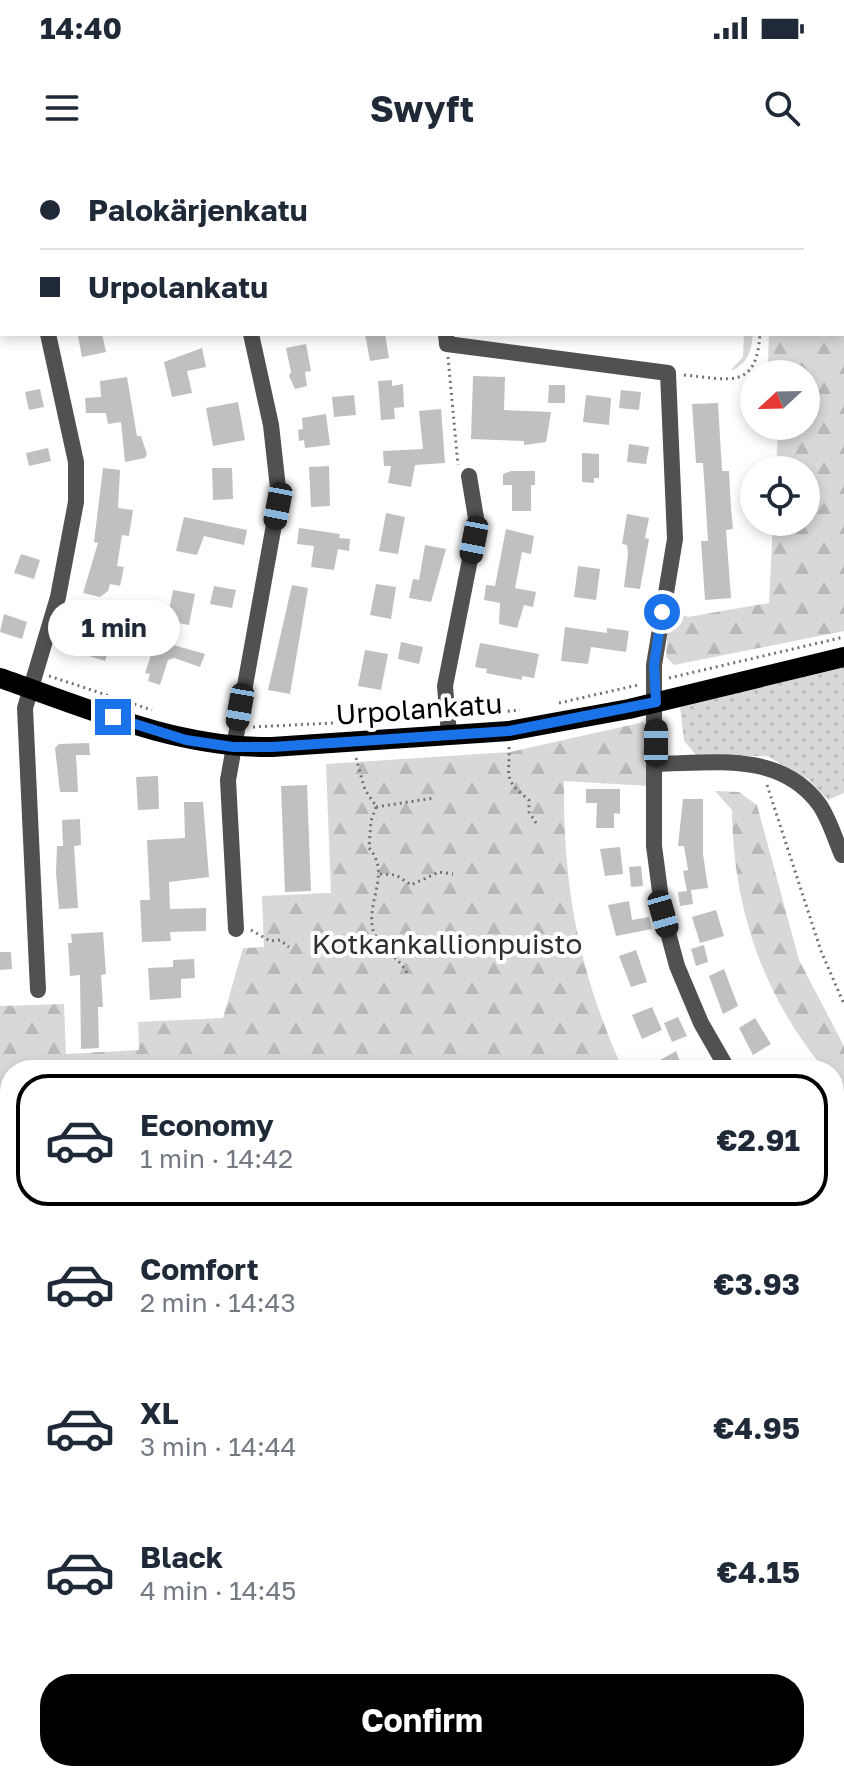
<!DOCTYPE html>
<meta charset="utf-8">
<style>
:root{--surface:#fff;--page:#f2f2f3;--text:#1f2937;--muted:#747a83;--line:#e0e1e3;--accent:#000}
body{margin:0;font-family:"Golos Text",sans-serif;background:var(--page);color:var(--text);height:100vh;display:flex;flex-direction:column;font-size:30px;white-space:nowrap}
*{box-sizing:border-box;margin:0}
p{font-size:26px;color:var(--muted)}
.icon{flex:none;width:44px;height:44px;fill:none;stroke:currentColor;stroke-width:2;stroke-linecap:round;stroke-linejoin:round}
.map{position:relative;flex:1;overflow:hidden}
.side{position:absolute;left:0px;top:900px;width:844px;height:722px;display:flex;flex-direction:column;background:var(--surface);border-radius:32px 32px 0 0;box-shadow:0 4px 12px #0003}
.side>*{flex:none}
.guide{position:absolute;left:0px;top:0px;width:844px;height:176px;box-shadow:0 4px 12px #0003;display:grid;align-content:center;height:176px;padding:0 40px;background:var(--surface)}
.needle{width:52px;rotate:248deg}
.tools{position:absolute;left:740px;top:200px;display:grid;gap:16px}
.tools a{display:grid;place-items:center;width:80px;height:80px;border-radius:50%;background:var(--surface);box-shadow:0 4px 12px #0003;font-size:40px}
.end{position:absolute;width:36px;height:36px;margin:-18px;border:10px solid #1a73e8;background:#fff;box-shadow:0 0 0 4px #fff}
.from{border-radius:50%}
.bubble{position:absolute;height:56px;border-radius:28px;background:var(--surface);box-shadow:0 4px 12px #0003;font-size:26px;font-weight:700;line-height:56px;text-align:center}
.car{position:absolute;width:24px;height:48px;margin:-24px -12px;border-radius:10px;box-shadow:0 0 6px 2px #0007;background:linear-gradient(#222 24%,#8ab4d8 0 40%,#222 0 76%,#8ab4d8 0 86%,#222 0)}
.guide b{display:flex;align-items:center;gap:28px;height:76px;font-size:30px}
.guide b+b{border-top:2px solid var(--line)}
.guide i{width:20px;height:20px;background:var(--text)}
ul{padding:14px 0 0;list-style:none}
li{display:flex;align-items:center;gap:24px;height:132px;margin:0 16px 12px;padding:0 24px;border:4px solid transparent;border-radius:32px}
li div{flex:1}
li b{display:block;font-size:30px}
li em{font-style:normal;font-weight:700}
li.selected{border-color:var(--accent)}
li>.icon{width:72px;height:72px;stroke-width:1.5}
.button{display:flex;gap:16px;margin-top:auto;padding:16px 40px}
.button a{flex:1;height:92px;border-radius:32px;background:var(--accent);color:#fff;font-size:32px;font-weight:700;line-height:92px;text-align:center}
.status{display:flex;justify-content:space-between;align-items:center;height:56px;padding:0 40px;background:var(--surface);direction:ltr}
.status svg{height:22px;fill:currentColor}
header{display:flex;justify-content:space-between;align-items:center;height:104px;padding:0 40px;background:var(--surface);font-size:36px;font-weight:700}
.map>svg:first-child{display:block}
.grass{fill:url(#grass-dots)}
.forest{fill:url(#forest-firs)}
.building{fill:#c0c0c0}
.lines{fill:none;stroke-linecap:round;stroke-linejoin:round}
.path{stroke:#737373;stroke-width:3;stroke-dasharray:2 4;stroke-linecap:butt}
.minor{stroke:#515151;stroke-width:16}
.major{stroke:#000;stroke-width:20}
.route{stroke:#1a73e8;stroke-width:10}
.labels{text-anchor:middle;stroke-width:8;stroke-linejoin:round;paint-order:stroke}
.street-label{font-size:28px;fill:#000;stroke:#fff}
.park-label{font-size:28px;fill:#2f2f2f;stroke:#fff}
</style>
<div class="status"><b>14:40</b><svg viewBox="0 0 49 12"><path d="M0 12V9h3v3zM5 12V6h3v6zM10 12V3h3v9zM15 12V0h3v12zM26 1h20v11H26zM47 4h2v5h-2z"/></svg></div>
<header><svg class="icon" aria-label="menu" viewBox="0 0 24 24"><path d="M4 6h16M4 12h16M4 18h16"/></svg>Swyft<svg class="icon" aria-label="search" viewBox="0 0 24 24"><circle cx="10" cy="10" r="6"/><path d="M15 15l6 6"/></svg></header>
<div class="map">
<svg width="844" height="1621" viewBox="0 0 844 1621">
<defs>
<pattern id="grass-dots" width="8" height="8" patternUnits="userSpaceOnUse" patternTransform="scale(2)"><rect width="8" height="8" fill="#d8d8d8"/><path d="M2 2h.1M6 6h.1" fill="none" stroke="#b8b8b8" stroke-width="1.8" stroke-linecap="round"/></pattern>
<pattern id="forest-firs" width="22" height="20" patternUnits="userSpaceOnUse" patternTransform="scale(2)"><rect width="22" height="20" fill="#d8d8d8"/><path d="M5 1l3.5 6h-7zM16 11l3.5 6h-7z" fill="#b8b8b8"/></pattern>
</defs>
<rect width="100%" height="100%" fill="#fff"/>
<polygon class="grass" points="844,504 844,633 828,640 809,620 767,596 698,597 684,581 680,547"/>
<g class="forest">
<polygon points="227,0 817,0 227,2"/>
<polygon points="836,0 844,0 844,471 674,505 666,497 669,450 688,457 769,443 773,362 806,362 806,310 776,310 778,266 806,266 806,214 762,214 768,201 769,174 842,174 842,2"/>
<path d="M744,174H753C751,192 748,204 730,211L743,197Z"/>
<path d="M644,562L649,626L564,621C563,729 579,812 623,910H10V1012L0,1014V846L64,844L66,894L139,890L138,862L223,858L243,788L264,787L262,736L331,733L326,604L510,592Z"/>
<path d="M715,631L739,632L757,645L799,800L844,886V1022L834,1011V910H825C762,835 733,746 732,650Z"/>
<polygon points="834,1050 844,1064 844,1256 834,1270"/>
<polygon points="844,1495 844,1621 0,1621 0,1550 10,1561 10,1612 834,1612 834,1521"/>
</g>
<g class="building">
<polygon points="102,174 106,192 82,197 78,176"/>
<polygon points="365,174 385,174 389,198 370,201"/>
<polygon points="306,184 311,211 305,212 307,226 295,229 289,216 291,212 286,188"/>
<polygon points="202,188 206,207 187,211 192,233 172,237 164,202"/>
<polygon points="473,216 505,217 504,250 551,252 546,282 524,285 524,281 471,279"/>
<polygon points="127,217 137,276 141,276 147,294 145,298 125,302 121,262 108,264 106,253 86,253 85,238 101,237 100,221"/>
<polygon points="392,220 392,226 403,224 404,247 394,248 395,259 381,260 378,221"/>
<polygon points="549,225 565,225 565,243 548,243"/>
<polygon points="40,229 44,247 29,250 25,232"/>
<polygon points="621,230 641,232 639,250 619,248"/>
<polygon points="354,235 356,255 334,257 332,237"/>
<polygon points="586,235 611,238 609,265 583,262"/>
<polygon points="238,242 245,280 213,286 206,248"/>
<polygon points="718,243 722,311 729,311 731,349 733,369 726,370 731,438 705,440 701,381 708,381 705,333 703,303 696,303 692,244"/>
<polygon points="441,249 445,303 415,305 411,327 388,323 391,306 384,306 383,291 423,289 419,251"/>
<polygon points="326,254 330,285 305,288 304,280 299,281 298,270 303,269 302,258"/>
<polygon points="629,284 649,287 646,304 627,302"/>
<polygon points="48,288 51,301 29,306 26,293"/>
<polygon points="582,293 599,294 599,318 594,318 594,323 582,322"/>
<polygon points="329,306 330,346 311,347 309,307"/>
<polygon points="103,308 120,310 118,348 133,350 129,376 122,375 117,406 124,407 120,426 110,424 108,431 100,437 83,433 98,383 94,382"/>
<polygon points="212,308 232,308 233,339 213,340"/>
<polygon points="511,311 535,311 535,325 531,325 531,351 512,351 512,325 503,325 503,314"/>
<polygon points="386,353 405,357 398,394 379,391"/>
<polygon points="627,354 649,358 645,378 649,379 640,429 624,427 628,394 627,385 622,384"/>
<polygon points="184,357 247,370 244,385 204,376 197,395 176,391"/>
<polygon points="299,368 340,374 339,378 350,379 349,391 338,389 334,410 311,407 314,386 297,384"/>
<polygon points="506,369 534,376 531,394 522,392 515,428 536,432 533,447 524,445 517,468 499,464 500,443 484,440 486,425 495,426"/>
<polygon points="425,385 446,389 431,442 409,438 413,419 419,420"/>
<polygon points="21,394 40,400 34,419 14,413"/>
<polygon points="578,406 600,409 596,440 574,437"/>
<polygon points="376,424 396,427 391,459 370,455"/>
<polygon points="292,425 308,428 290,534 268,530"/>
<polygon points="214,426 236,430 232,448 210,444"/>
<polygon points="173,430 195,434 189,465 167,461"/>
<polygon points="77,452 99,462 93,480 110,485 105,501 66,489"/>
<polygon points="4,454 27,462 22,479 0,472"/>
<polygon points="565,467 607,473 607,468 629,471 626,492 591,487 588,504 561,501"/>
<polygon points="156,480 205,494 200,507 174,498 168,500 160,525 148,521 150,514 145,513"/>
<polygon points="401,482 423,487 419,504 398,499"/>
<polygon points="480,483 539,494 534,518 522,516 522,520 486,513 487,509 475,507"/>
<polygon points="365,490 388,494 381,530 358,526"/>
<polygon points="89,583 90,595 76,595 78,632 60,632 55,588 59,584"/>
<polygon points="158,616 159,649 138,650 136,617"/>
<polygon points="307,625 311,731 285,732 281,626"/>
<polygon points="586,629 620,629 620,654 614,653 614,668 596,668 597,643 586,643"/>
<polygon points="683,639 703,639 703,694 708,728 691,730 693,744 680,746 678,732 687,731 683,711 688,710 684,686 678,686"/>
<polygon points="184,642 203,642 209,717 169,722 170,749 206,748 206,771 170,772 171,781 142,782 140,740 150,740 147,680 185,678"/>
<polygon points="80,659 81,685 74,686 78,748 59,749 56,713 57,686 63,686 62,660"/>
<polygon points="620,687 623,714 605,716 600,689"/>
<polygon points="641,706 643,726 631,727 629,707"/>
<polygon points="629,741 632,760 649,757 652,769 616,776 608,745"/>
<polygon points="716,750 724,776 700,783 692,757"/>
<polygon points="103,772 106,814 101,815 103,847 98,847 99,888 81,889 80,815 70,816 68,783 72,783 71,774"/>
<polygon points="704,785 708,802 696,806 691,789"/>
<polygon points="636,790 647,822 631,827 619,796"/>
<polygon points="0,792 11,792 12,809 0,810"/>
<polygon points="194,799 195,818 181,819 181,838 150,840 148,808 173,807 173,800"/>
<polygon points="724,809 738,846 723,854 709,816"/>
<polygon points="652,847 662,870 642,879 632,855"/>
<polygon points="678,857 687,876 672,882 664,863"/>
<polygon points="755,858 771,884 753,895 739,868"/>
<polygon points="676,891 683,910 661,910 657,902"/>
</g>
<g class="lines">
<g class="path">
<polyline points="216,0 217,2"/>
<polyline points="294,0 300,2"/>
<polyline points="752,0 754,2"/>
<polyline points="460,2 460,0"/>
<polyline points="825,2 827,0"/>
<polyline points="0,28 2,32"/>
<polyline points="842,79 844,81"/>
<polyline points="448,197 458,305"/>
<path d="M684,215C730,219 756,231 760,174"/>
<polyline points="49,516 152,550"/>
<polyline points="669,518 844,477"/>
<polyline points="559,543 638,525"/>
<polyline points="472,555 520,550"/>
<polyline points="253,567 393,560"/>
<path d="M509,587C510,618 502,618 529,640V652L536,663"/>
<polyline points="356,598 365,630 376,646"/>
<polyline points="767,625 821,791 844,844"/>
<path d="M376,647L371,661L369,688C390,712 369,737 372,765C374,786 400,796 408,815"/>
<polyline points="376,647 434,638"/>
<polyline points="380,714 396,715 411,725 439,712 453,714"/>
<polyline points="251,770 270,781 280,780 289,787"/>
<polyline points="834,1593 844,1589"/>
<polyline points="122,1621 125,1612"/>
<polyline points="798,1621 806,1612"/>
</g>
<g class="minor">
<polyline points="446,174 447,184 668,213 675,379 654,505 654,686 663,754 677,806 701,863 728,910"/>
<polyline points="449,574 445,526 477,364 469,316"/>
<path d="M656,604C713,603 780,591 819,644C829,658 835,679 842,695"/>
<polyline points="236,769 228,620 279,337 271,265 251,174"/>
<polyline points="38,830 25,548 58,437 76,342 76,302 48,174"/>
<polyline points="834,1031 844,1044"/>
<polyline points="0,1105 10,1104"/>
<polyline points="0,1287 10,1285"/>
<polyline points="834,1289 844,1278"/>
<polyline points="0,1471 10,1470"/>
<polyline points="834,1475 834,1495"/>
</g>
<path class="major" d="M0,518C89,549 177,588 272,587L509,571L629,549L844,497"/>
</g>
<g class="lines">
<polyline class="route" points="113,557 186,580 233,587 272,587 509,571 656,542 654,505 662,452"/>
</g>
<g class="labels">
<g class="street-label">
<text transform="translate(419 549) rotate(-4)" y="10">Urpolankatu</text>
</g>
<g class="park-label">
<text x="447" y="794">Kotkankallionpuisto</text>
</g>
</g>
</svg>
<div class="tools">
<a><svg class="needle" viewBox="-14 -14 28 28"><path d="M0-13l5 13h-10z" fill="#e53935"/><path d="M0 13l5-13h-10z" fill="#747a83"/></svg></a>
<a><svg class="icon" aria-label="locate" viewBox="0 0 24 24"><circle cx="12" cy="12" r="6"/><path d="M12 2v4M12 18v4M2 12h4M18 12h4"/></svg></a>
</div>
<i class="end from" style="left:662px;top:452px"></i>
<i class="end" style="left:113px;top:557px"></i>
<div class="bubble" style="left:48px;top:440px;width:132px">1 min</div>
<i class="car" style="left:278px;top:346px;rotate:191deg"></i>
<i class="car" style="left:474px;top:380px;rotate:191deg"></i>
<i class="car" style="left:240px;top:547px;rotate:190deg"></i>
<i class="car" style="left:656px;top:583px;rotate:0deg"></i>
<i class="car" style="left:663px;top:754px;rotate:164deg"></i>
<div class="guide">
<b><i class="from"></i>Palokärjenkatu</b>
<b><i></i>Urpolankatu</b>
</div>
<section class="side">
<ul>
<li class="selected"><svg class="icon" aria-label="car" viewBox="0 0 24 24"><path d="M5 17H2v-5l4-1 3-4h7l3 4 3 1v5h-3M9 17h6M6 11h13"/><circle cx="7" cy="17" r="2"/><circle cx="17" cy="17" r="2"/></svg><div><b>Economy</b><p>1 min · 14:42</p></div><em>€2.91</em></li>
<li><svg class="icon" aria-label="car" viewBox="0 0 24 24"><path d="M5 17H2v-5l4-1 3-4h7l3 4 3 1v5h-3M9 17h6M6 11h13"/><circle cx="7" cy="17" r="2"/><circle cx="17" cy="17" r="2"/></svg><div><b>Comfort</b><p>2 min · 14:43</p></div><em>€3.93</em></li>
<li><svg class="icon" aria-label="car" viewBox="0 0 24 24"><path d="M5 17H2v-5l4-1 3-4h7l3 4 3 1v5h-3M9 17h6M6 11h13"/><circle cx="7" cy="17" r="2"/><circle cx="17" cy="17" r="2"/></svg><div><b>XL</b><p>3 min · 14:44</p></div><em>€4.95</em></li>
<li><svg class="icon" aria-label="car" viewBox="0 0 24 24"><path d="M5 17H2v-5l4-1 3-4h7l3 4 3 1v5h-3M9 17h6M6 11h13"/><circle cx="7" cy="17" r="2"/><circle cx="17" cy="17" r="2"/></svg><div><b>Black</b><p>4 min · 14:45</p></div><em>€4.15</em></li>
</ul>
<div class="button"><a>Confirm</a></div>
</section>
</div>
